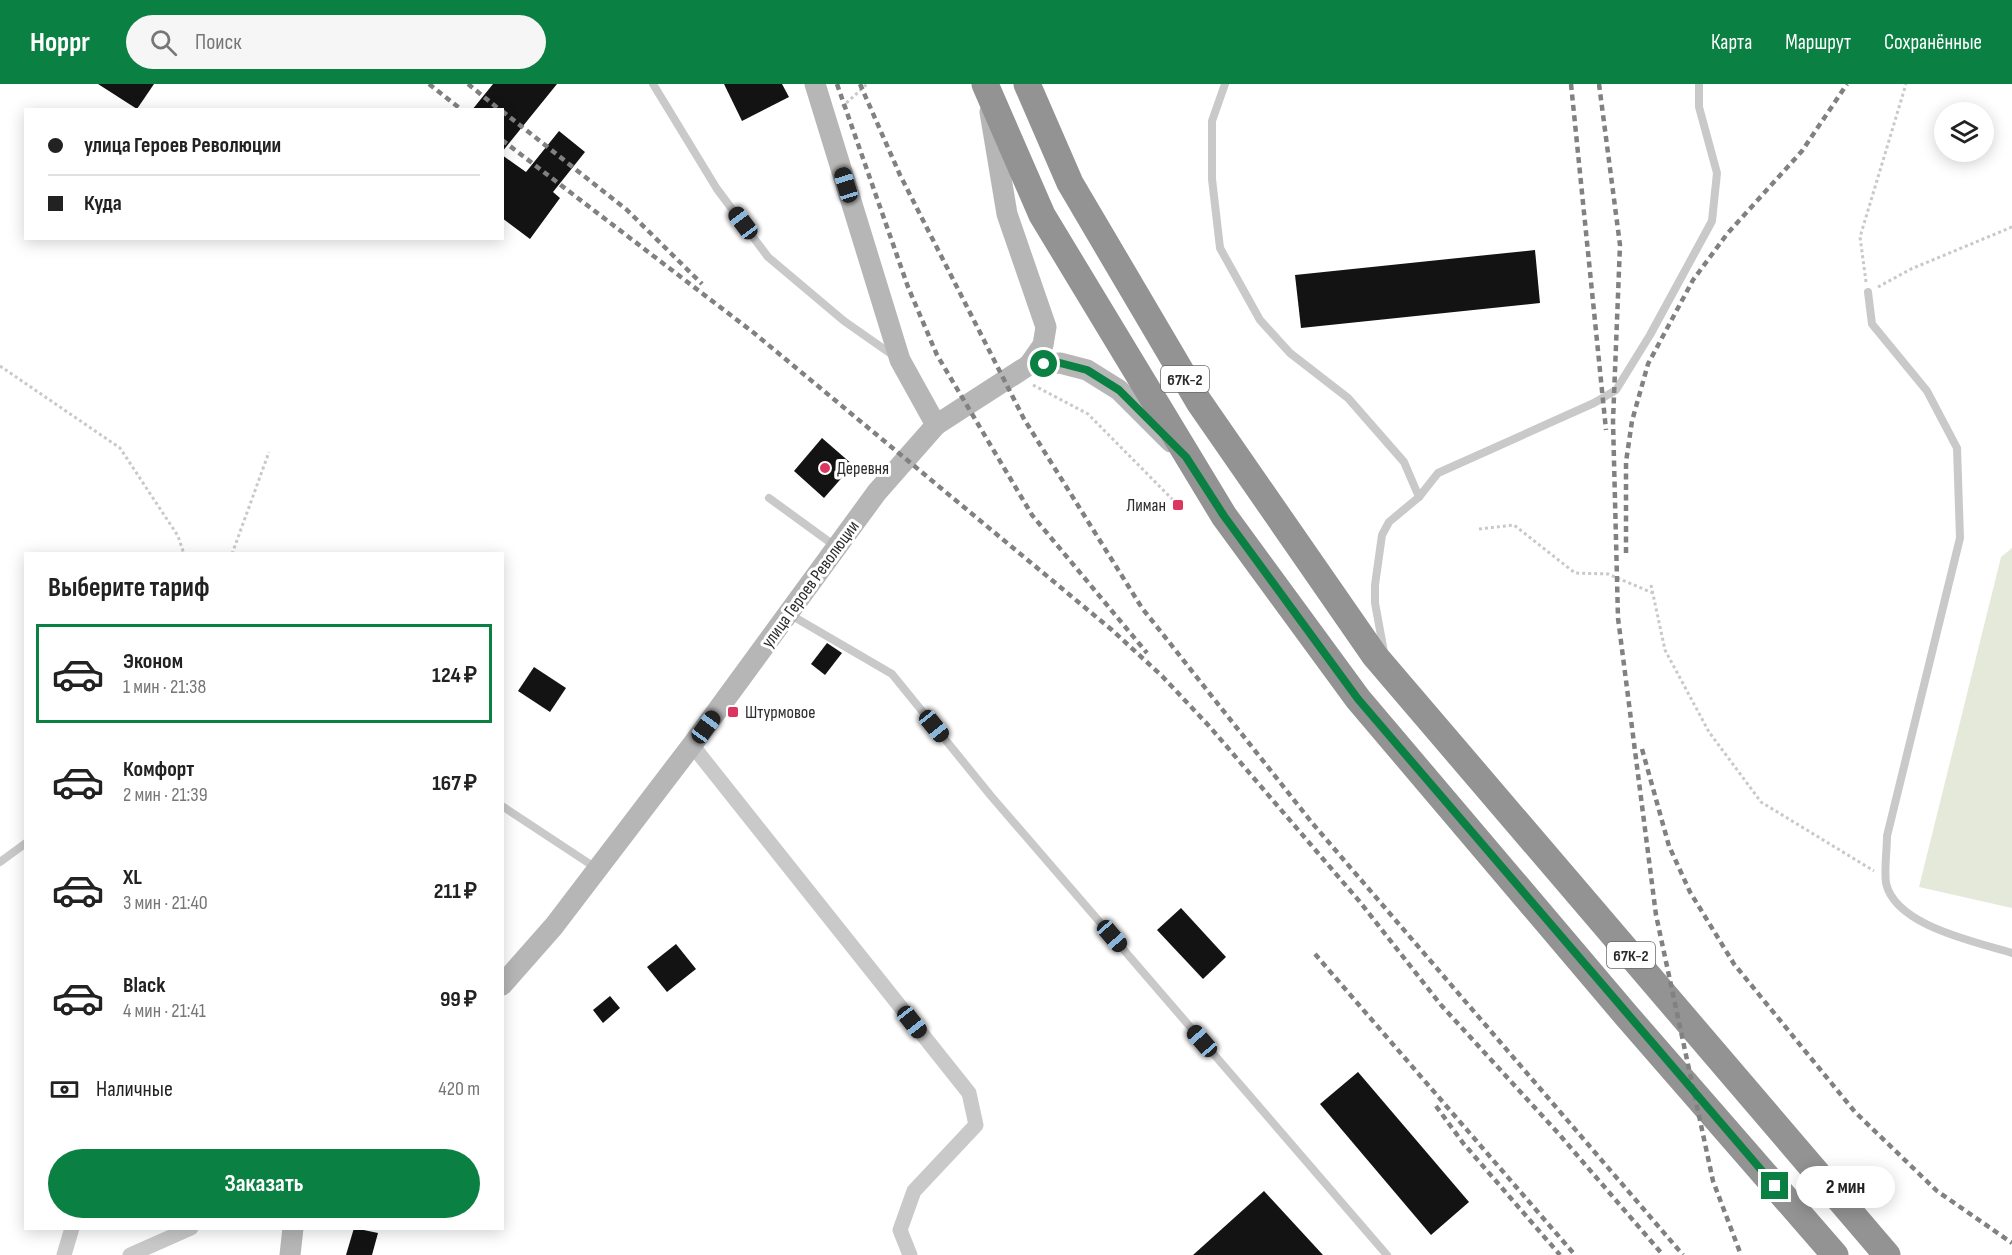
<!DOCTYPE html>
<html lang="ru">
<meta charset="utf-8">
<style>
:root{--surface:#fff;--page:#f6f6f6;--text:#222;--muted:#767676;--line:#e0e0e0;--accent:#0b8043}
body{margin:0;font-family:"Sofia Sans Condensed",sans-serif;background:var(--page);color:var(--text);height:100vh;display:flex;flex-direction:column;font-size:22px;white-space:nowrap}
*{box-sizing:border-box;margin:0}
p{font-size:20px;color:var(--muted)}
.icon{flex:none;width:33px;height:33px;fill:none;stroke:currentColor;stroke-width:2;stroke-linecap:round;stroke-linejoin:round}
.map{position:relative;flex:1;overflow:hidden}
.panel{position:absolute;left:24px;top:468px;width:480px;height:678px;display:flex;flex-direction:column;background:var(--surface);border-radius:0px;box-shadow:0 3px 15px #0003}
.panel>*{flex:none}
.hud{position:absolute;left:24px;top:24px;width:480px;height:132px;border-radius:0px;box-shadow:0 3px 15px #0003;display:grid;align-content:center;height:132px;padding:0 24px;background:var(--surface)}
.buttons{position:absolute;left:1934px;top:18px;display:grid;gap:12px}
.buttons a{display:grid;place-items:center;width:60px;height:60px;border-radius:50%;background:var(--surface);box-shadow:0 3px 15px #0003;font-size:30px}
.end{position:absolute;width:27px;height:27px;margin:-14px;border:8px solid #0b8043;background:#fff;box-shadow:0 0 0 3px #fff}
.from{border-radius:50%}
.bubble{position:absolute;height:42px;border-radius:21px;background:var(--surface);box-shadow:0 3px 15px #0003;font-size:20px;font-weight:700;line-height:42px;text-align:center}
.car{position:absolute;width:18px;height:36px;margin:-18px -9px;border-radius:8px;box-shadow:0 0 4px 2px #0007;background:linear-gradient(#222 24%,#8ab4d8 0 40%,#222 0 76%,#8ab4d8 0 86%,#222 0)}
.hud b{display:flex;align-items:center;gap:21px;height:57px;font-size:22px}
.hud b+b{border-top:2px solid var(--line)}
.hud i{width:15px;height:15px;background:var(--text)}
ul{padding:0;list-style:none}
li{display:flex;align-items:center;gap:18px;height:99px;margin:0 12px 9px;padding:0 12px;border:3px solid transparent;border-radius:0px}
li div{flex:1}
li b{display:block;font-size:22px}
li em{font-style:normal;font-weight:700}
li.selected{border-color:var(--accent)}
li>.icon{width:54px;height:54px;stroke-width:1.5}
h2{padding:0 24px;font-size:27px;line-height:72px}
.pay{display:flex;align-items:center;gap:15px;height:66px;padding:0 24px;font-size:22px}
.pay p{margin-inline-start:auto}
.primary-button{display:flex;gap:12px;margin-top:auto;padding:12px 24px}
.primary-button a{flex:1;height:69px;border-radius:36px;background:var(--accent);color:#fff;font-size:24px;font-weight:700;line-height:69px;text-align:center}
header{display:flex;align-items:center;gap:36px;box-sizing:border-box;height:84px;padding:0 30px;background:var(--accent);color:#fff}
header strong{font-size:28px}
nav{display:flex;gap:33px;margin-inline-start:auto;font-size:21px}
.search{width:420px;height:54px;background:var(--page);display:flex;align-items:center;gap:15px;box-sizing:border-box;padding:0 21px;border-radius:33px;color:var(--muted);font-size:22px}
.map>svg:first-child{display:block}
.green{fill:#e5e9da}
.building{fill:#131313}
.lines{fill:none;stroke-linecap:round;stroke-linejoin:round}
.path{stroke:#c9c9c9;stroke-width:3;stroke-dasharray:3 3;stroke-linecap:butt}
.lane{stroke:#c9c9c9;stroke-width:8}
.street{stroke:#c9c9c9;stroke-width:15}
.secondary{stroke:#b6b6b6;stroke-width:21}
.highway{stroke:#939393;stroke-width:27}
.rail{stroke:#818181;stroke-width:4.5;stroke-dasharray:6 4.5;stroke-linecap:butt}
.route{stroke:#0b8043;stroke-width:8}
.poi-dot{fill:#db3660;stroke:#fff;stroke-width:2}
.labels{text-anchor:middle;stroke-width:6;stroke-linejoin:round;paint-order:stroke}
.shield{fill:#fff;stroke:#6b6b6b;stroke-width:1.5}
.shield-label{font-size:16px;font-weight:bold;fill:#2c2c2c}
.poi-label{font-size:18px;fill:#2c2c2c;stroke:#fff;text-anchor:start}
.street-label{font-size:18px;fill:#2c2c2c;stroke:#fff}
</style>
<header>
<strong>Hoppr</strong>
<div class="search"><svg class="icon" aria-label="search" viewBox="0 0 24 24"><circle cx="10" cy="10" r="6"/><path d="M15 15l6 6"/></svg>Поиск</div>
<nav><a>Карта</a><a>Маршрут</a><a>Сохранённые</a></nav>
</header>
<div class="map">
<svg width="2012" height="1171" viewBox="0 0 2012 1171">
<rect width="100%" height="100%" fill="#fff"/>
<polygon class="green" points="2012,464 2012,824 1919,803 2001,473"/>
<g class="building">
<polygon points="98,0 154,0 137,25"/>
<polygon points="493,0 557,0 502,68 502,26 472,26"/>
<polygon points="724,0 782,0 789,13 742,37"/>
<polygon points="559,47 585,68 553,108 560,114 530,155 502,134 502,71 526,88"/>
<polygon points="1535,166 1540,219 1301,244 1295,191"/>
<polygon points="822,354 853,381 824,414 794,387"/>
<polygon points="827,559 842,569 825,591 811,580"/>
<polygon points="534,583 566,604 550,628 518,607"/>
<polygon points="1181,824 1226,873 1203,895 1157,846"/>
<polygon points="676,860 696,885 667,908 647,883"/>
<polygon points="610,912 620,924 603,939 593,926"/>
<polygon points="1358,988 1469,1118 1431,1151 1320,1020"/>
<polygon points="1264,1107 1323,1171 1193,1171"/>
<polygon points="354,1144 378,1149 372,1171 346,1171"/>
</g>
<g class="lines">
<g class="path">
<polyline points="842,23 867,0"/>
<polyline points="1866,198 1860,153 1906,0"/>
<polyline points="1878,203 1911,185 2012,143"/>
<polyline points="0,282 120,364 178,452 184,470"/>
<polyline points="1033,301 1088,330 1178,421"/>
<polyline points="1479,445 1514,441 1575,489 1608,490 1653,509"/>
<polyline points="232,470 269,368"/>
<polyline points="1651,501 1665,566 1709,648 1761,718 1874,787"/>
</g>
<g class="lane">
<polyline points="653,0 717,105 768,173 844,237 894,272"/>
<polyline points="1225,0 1212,37 1212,95 1220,164 1260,236 1290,269 1348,314 1404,378 1419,413"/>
<path d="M1868,208L1872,240L1927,307L1957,364L1960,454L1887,752C1887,767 1884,785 1886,799C1895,842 1977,858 2012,869"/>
<polyline points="769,414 835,462"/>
<polyline points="789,530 892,590 991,712 1387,1171"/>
<polyline points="1384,568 1375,519 1375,501 1382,451 1389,438 1419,413 1438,389 1594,319 1616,306 1650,251 1712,137 1717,89 1699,23 1699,0"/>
<polyline points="502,722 596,784"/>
<polyline points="0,778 26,759"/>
</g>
<g class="street">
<polyline points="692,661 969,1009 976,1041 914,1107 900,1146 910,1171"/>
<polyline points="64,1171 72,1144"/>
<polyline points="130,1171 191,1144"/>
</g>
<g class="secondary">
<polyline points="815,0 900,276 936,341"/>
<polyline points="990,28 1007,130 1046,243 1043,261 1029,281"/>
<polyline points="502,901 554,842 692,661 877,408 936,341 1029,281 1060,279 1087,286 1119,306 1171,358"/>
<polyline points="290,1171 293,1144"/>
</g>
<g class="highway">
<polyline points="985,0 1042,131 1224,432 1358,615 1626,931 1835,1171"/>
<polyline points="1027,0 1070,99 1199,318 1375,572 1887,1171"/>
</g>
<g class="rail">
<polyline points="429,0 462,26"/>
<polyline points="468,0 500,26"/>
<polyline points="837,0 908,203 937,271 1032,431 1147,569"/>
<polyline points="860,0 900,91 1024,335 1142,524 1313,740 1683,1171"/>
<polyline points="1571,0 1606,346"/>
<polyline points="1599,0 1620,161 1613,337 1618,534 1656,831 1713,1097 1741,1171"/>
<polyline points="502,27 627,126 702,200"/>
<polyline points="502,56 754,249 1112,546 1162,592 1210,643 1360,818 1441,921 1558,1049 1663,1171"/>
<polyline points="1626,469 1626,378 1632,337 1648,280 1693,196 1727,150 1802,67 1847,0"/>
<polyline points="1642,665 1669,762 1690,808 1734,880 1855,1028 1937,1107 2012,1159"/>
<polyline points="1315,870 1575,1171"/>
<polyline points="1436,1022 1463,1059 1560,1171"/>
</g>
</g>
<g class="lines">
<polyline class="route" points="1044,280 1060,279 1087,286 1119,306 1186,373 1224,432 1358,615 1775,1102"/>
</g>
<g class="poi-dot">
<circle cx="825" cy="384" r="6"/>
<rect x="1172" y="415" width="12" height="12" rx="3"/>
<rect x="727" y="622" width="12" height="12" rx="3"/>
</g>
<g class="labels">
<g class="shield">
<rect x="1161" y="282" width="48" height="26" rx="4.5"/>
<rect x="1607" y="858" width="48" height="26" rx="4.5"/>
</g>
<g class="shield-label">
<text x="1185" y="301">67К-2</text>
<text x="1631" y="877">67К-2</text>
</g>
<g class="poi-label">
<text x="837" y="390">Деревня</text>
<text x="1166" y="427" text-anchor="end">Лиман</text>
<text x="745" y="634">Штурмовое</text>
</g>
<g class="street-label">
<text transform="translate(810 500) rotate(-54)" y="6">улица Героев Революции</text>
</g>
</g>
</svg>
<div class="buttons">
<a><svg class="icon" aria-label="layers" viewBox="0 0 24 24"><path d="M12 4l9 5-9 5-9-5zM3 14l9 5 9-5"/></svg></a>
</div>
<i class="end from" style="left:1044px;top:280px"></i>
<i class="end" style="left:1775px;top:1102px"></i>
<div class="bubble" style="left:1796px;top:1082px;width:99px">2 мин</div>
<i class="car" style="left:846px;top:101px;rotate:343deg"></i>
<i class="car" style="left:743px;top:139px;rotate:323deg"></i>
<i class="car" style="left:934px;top:642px;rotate:141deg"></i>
<i class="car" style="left:706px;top:643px;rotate:36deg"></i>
<i class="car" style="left:1112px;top:852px;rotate:139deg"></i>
<i class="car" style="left:912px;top:938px;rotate:142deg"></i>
<i class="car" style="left:1202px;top:957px;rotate:319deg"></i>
<div class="hud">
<b><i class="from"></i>улица Героев Революции</b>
<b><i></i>Куда</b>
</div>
<section class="panel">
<h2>Выберите тариф</h2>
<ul>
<li class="selected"><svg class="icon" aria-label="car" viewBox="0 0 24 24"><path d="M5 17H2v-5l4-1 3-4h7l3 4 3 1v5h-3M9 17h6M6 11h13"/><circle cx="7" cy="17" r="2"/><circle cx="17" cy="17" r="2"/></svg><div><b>Эконом</b><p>1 мин · 21:38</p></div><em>124 ₽</em></li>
<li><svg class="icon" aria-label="car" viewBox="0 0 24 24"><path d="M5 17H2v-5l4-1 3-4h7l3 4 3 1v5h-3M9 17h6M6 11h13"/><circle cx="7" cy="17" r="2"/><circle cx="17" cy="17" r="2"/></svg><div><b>Комфорт</b><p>2 мин · 21:39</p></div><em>167 ₽</em></li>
<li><svg class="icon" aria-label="car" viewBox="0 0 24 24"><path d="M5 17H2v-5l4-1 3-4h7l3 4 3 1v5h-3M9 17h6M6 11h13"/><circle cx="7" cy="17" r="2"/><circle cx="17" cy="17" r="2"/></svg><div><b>XL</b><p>3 мин · 21:40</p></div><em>211 ₽</em></li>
<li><svg class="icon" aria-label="car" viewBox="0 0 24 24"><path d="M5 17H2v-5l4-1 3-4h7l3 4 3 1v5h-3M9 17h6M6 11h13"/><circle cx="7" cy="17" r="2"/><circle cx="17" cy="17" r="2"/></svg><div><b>Black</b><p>4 мин · 21:41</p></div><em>99 ₽</em></li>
</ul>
<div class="pay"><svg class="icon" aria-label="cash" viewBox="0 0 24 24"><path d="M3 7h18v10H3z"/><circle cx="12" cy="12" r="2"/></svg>Наличные<p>420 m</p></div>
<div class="primary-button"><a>Заказать</a></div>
</section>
</div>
